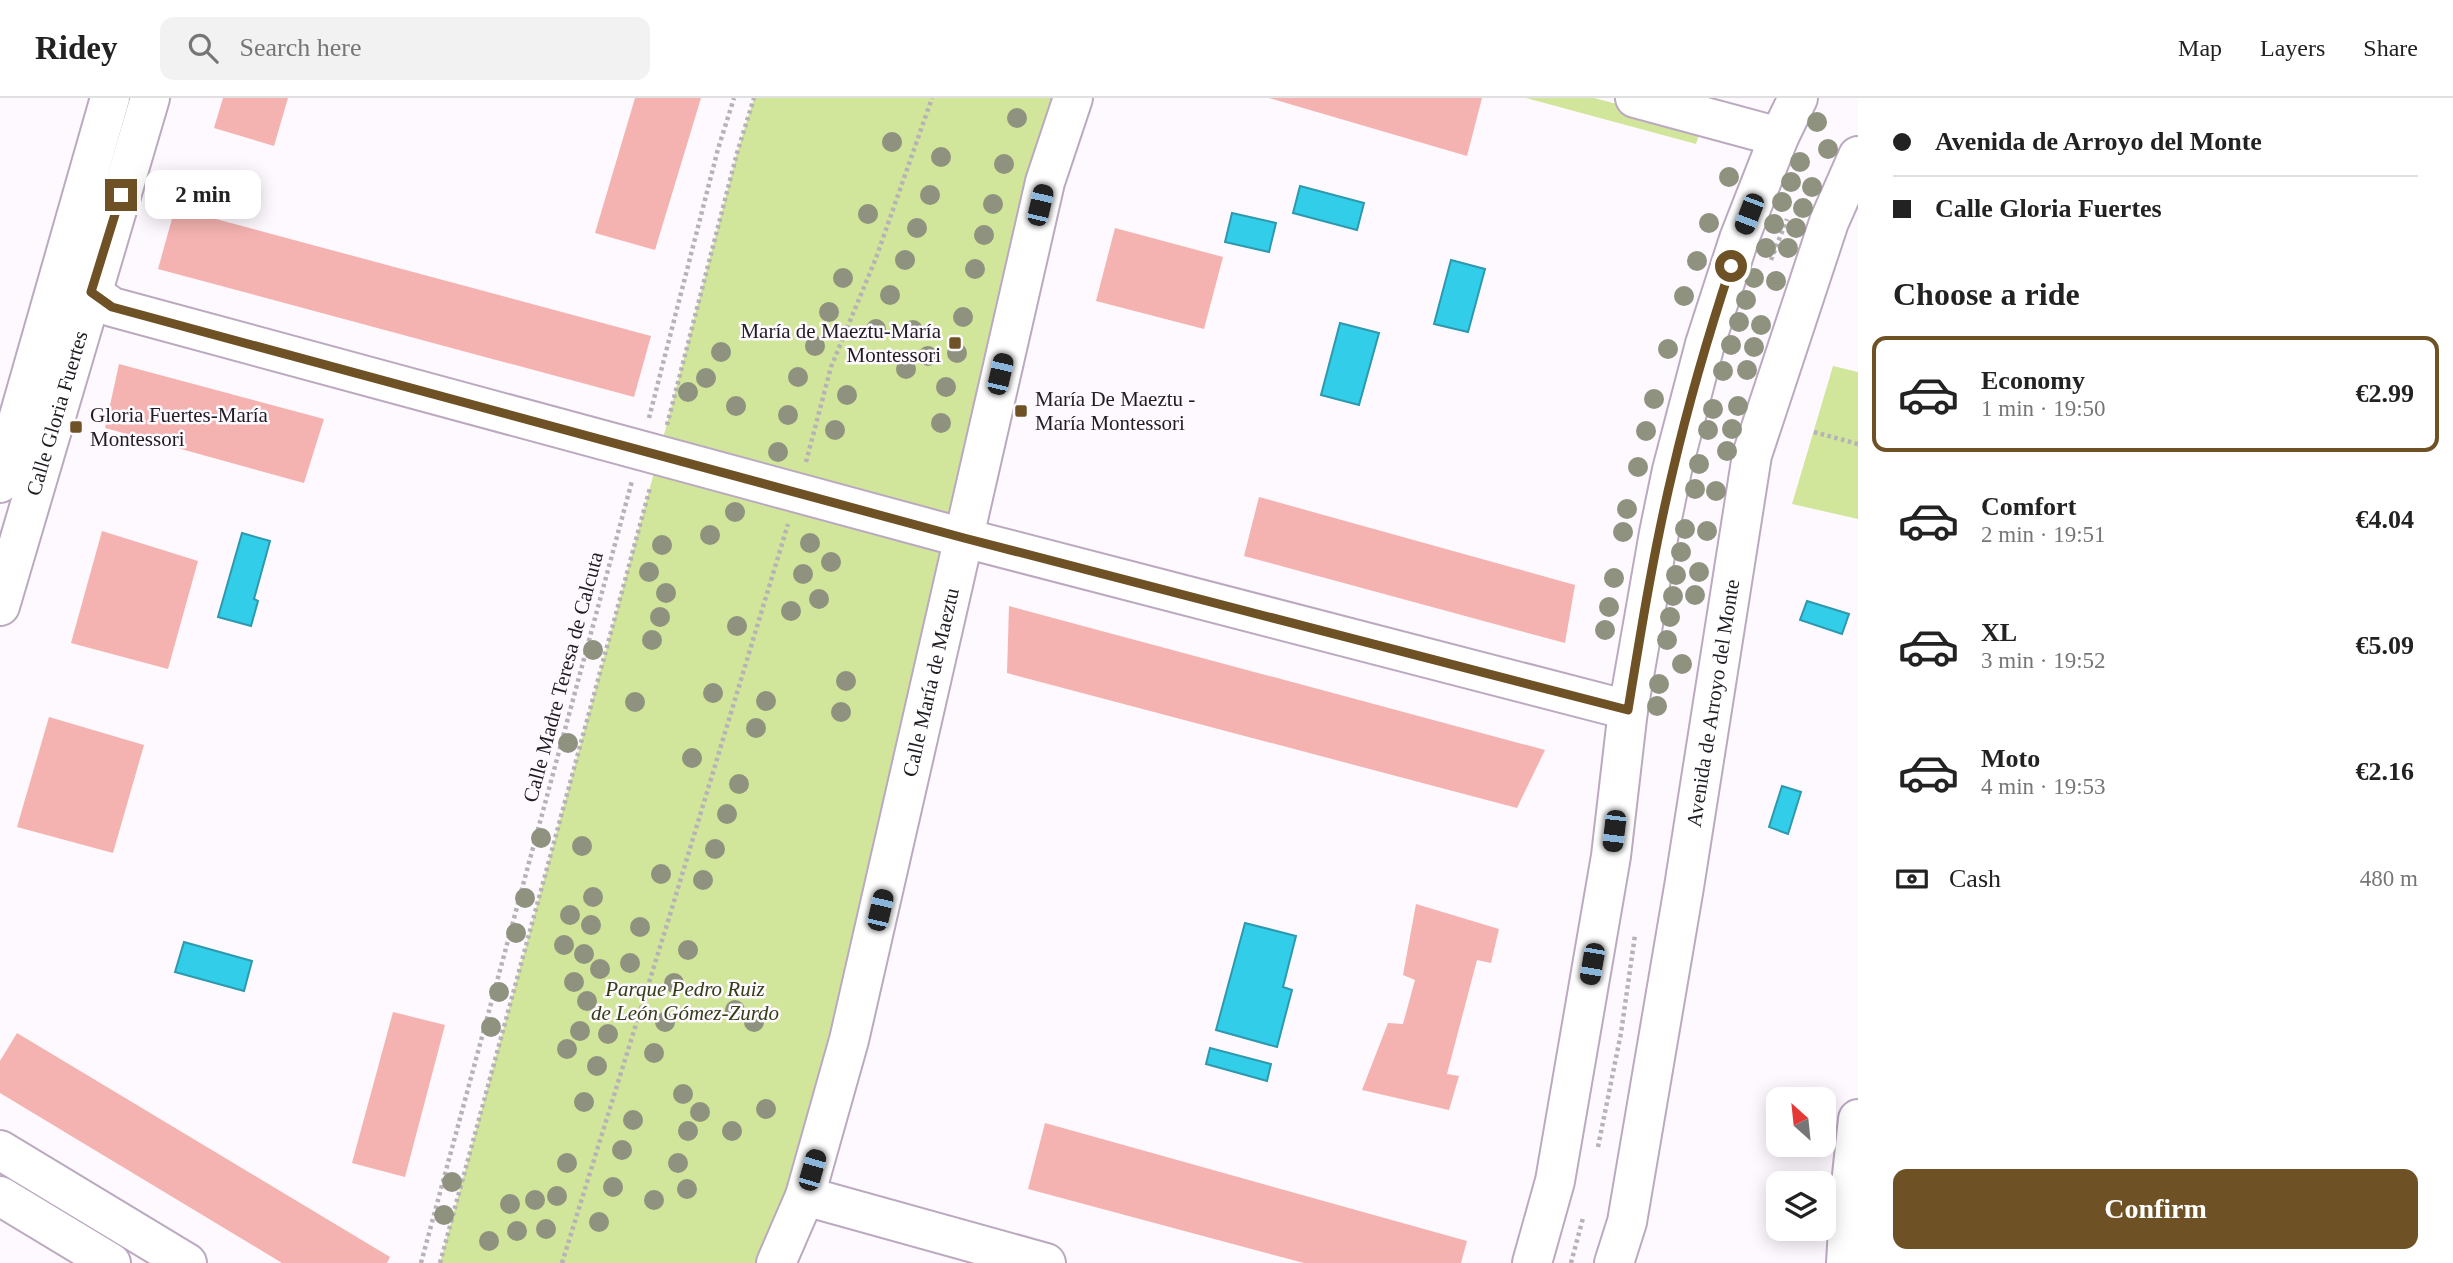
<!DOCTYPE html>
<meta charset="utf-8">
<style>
:root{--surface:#fff;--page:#f2f2f2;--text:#222;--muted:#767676;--line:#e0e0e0;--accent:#6e5225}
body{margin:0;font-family:"Times New Roman",serif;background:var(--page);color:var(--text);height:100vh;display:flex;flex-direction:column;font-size:26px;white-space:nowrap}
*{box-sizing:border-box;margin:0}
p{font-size:23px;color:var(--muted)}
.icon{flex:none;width:38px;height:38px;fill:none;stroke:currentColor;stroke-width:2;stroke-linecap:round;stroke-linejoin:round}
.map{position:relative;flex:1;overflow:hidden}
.panel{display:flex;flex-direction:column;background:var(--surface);width:595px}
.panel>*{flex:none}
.hud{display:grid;align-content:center;height:154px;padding:0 35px;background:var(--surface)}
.needle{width:46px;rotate:333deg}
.fabs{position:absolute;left:1766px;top:989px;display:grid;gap:14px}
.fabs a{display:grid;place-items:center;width:70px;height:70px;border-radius:14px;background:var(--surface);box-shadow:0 4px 18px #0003;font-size:35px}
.end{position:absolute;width:32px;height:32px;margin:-16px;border:9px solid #6e5225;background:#fff;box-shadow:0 0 0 4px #fff}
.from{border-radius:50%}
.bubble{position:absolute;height:49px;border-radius:14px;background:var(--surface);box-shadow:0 4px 18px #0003;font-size:23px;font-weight:700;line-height:49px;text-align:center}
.car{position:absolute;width:21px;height:42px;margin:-21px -10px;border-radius:9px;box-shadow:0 0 5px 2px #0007;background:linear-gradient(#222 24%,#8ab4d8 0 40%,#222 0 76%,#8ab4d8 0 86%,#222 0)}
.hud b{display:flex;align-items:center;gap:24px;height:66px;font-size:26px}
.hud b+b{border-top:2px solid var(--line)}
.hud i{width:18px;height:18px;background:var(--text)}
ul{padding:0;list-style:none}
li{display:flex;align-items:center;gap:21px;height:116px;margin:0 14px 10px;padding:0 21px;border:4px solid transparent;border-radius:14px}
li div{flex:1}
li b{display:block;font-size:26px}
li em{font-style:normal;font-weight:700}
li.current{border-color:var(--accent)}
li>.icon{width:63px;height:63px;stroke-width:1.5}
h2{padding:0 35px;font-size:32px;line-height:84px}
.pay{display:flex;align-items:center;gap:18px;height:77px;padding:0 35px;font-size:26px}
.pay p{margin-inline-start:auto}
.button{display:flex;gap:14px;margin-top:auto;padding:14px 35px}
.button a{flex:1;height:80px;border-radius:14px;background:var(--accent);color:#fff;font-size:28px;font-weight:700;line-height:80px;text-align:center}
header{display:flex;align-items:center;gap:42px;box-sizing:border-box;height:98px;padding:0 35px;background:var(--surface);border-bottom:2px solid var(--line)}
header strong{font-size:33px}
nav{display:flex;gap:38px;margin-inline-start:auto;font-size:24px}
.search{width:490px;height:63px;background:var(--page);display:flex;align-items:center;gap:18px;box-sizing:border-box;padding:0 24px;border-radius:14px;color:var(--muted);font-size:26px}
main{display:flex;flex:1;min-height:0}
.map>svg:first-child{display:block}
.green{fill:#d1e69b}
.water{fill:#32cee9;stroke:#2d98ae;stroke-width:2}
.building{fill:#f4b3b0}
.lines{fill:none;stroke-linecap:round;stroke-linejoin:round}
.minor-casing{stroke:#bba9c0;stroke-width:42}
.path{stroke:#b6b2b8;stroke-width:4.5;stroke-dasharray:3.5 3.5;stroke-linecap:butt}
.minor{stroke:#fff;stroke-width:38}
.tree{fill:#8e927e}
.route{stroke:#6e5225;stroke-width:9}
.poi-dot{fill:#6e5225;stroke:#fdf9fe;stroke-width:2.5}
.labels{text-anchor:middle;stroke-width:5;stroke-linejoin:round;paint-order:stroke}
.poi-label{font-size:21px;fill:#211b23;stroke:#fdf9fe;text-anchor:start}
.street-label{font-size:21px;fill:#211b23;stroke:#fdf9fe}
.park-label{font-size:21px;font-style:italic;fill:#343e15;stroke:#fdf9fe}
</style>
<header>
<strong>Ridey</strong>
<div class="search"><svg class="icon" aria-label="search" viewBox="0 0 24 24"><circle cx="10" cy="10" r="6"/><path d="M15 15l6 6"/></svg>Search here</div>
<nav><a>Map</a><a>Layers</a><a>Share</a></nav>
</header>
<main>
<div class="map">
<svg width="1858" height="1165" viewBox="0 0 1858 1165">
<rect width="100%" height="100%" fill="#fdf9fe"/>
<g class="green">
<polygon points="754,0 1073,0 776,1165 440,1165 659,356 737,55"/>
<polygon points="1526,0 1594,0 1702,28 1696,46"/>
<polygon points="1833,268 1858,274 1858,421 1792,406"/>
</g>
<g class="water">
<polygon points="1300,88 1364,105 1357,132 1293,115"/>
<polygon points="1232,115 1276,125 1269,154 1225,144"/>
<polygon points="1451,162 1485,171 1468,234 1434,226"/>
<polygon points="1340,225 1379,235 1359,307 1321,297"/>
<polygon points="242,435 270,443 254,501 258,503 251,528 218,519"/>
<polygon points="1807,503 1849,516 1842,536 1800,522"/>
<polygon points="1782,688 1801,694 1788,736 1769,729"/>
<polygon points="1245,825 1296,838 1283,889 1292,892 1277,949 1216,932"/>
<polygon points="184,844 252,863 244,893 175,874"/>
<polygon points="1210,950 1271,966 1267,983 1206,966"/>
</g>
<g class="building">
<polygon points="223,0 288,0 274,48 214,30"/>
<polygon points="635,0 701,0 655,152 595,135"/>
<polygon points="1269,0 1482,0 1467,58"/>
<polygon points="175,110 651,238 634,299 158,171"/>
<polygon points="1115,130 1223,159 1204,231 1096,203"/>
<polygon points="119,266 324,321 304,385 105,330"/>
<polygon points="1259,399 1575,487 1565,545 1244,458"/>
<polygon points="102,433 198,463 168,571 71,545"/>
<polygon points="1009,508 1545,652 1517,710 1007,575"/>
<polygon points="49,619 144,647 113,755 17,729"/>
<polygon points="1416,806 1499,831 1491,865 1477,862 1447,976 1459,978 1449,1012 1362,992 1388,925 1403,926 1415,882 1403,877"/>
<polygon points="393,914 445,927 405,1079 352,1065"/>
<polygon points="17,935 390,1159 387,1165 282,1165 0,995 0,963"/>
<polygon points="1045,1025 1467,1143 1461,1165 1304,1165 1028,1091"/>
</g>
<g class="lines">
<defs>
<g id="minor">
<polyline points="1635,0 1779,39"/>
<polyline points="91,194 112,209 964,440 1628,612"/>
<polyline points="0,385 110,0"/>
<path id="s1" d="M0,508L150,0"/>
<polyline points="0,1052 187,1165"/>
<polyline points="0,1098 111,1165"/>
<polyline points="805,1098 1046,1165"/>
<path id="s2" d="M776,1165L805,1098L849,942L1045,84L1073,0"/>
<polyline points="1532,1165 1555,1083 1611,758 1628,612 1659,435 1672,372 1705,246 1739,141 1779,39 1798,0"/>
<path id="s3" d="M1614,1165L1627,1124L1684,789L1752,357L1829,124L1858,58"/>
<polyline points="1846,1165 1850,1096 1858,1021"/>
</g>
</defs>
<use href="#minor" class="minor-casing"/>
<g class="path">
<polyline points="1771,162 1787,121"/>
<polyline points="649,320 718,51 734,0"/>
<polyline points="667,327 737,55 754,0"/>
<polyline points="1814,334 1858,346"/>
<polyline points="806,364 831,269 876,160 932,0"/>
<polyline points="1598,1049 1621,935 1635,837"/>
<polyline points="421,1165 632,383"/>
<polyline points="440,1165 650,390"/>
<polyline points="562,1165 669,820 788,426"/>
<polyline points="1571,1165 1583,1120"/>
</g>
<use href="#minor" class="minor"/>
</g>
<g class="tree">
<circle cx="1017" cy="20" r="10"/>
<circle cx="1817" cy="24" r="10"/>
<circle cx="892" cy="44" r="10"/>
<circle cx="1828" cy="51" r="10"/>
<circle cx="941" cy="59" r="10"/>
<circle cx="1800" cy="64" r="10"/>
<circle cx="1004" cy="66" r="10"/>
<circle cx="1729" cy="79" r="10"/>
<circle cx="1791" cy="84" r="10"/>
<circle cx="1812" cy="89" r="10"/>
<circle cx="930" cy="97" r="10"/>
<circle cx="1782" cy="104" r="10"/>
<circle cx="993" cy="106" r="10"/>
<circle cx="1803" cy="110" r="10"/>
<circle cx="868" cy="116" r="10"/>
<circle cx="1709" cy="125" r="10"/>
<circle cx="1774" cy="126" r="10"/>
<circle cx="917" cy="130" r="10"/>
<circle cx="1796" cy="130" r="10"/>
<circle cx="984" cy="137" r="10"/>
<circle cx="1766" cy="150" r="10"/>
<circle cx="1788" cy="150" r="10"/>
<circle cx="905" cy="162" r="10"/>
<circle cx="1697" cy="163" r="10"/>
<circle cx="975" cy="171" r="10"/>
<circle cx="843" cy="180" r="10"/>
<circle cx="1754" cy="180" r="10"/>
<circle cx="1776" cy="183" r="10"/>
<circle cx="890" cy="197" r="10"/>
<circle cx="1684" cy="198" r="10"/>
<circle cx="1746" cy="202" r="10"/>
<circle cx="829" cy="214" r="10"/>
<circle cx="963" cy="219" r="10"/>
<circle cx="1739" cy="224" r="10"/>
<circle cx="1761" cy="227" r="10"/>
<circle cx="876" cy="231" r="10"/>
<circle cx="913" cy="232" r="10"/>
<circle cx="1731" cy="247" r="10"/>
<circle cx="815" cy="248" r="10"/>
<circle cx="1754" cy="249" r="10"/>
<circle cx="1668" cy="251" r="10"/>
<circle cx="721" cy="254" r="10"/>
<circle cx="957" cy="255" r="10"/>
<circle cx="928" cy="258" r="10"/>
<circle cx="906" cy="271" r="10"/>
<circle cx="1747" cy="272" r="10"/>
<circle cx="1723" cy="273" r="10"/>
<circle cx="798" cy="279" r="10"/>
<circle cx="706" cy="280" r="10"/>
<circle cx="946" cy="289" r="10"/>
<circle cx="688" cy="294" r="10"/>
<circle cx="847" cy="297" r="10"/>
<circle cx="1654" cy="301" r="10"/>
<circle cx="736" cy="308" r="10"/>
<circle cx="1738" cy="308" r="10"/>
<circle cx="1713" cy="311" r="10"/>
<circle cx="788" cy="317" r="10"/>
<circle cx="941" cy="325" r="10"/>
<circle cx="1732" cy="331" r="10"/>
<circle cx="835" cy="332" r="10"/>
<circle cx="1708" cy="332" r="10"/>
<circle cx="1646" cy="333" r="10"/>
<circle cx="1727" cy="353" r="10"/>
<circle cx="778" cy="354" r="10"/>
<circle cx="1699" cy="366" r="10"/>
<circle cx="1638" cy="369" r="10"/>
<circle cx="1695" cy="391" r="10"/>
<circle cx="1716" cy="393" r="10"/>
<circle cx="1627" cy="411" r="10"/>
<circle cx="735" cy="414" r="10"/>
<circle cx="1685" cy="431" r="10"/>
<circle cx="1707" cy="433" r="10"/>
<circle cx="1623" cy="434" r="10"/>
<circle cx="710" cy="437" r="10"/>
<circle cx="810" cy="445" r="10"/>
<circle cx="662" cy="447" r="10"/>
<circle cx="1681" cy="454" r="10"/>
<circle cx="831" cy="464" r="10"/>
<circle cx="649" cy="474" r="10"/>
<circle cx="1699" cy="474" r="10"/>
<circle cx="803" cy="476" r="10"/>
<circle cx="1676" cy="477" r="10"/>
<circle cx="1614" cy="480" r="10"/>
<circle cx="666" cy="495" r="10"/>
<circle cx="1695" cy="497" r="10"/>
<circle cx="1673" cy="498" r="10"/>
<circle cx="819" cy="501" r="10"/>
<circle cx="1609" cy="509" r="10"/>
<circle cx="791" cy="513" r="10"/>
<circle cx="660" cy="519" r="10"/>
<circle cx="1670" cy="519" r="10"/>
<circle cx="737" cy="528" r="10"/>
<circle cx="1605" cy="532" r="10"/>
<circle cx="652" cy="542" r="10"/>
<circle cx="1667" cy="542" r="10"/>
<circle cx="593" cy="552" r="10"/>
<circle cx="1682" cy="566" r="10"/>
<circle cx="846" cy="583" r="10"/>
<circle cx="1659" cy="586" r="10"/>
<circle cx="713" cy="595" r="10"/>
<circle cx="766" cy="603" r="10"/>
<circle cx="635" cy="604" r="10"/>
<circle cx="1657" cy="608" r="10"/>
<circle cx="841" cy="614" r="10"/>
<circle cx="756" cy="630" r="10"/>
<circle cx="568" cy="645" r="10"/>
<circle cx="692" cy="660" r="10"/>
<circle cx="739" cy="686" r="10"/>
<circle cx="727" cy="716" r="10"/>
<circle cx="541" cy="740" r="10"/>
<circle cx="582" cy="748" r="10"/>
<circle cx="715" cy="751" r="10"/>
<circle cx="661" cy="776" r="10"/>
<circle cx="703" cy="782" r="10"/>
<circle cx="593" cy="799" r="10"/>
<circle cx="525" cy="800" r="10"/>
<circle cx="570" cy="817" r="10"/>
<circle cx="591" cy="827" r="10"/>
<circle cx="640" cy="829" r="10"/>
<circle cx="516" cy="835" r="10"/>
<circle cx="564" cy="847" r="10"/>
<circle cx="688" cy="852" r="10"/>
<circle cx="584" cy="856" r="10"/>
<circle cx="630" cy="865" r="10"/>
<circle cx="600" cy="871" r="10"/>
<circle cx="574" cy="884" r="10"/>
<circle cx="674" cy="885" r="10"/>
<circle cx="499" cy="894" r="10"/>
<circle cx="587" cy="903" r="10"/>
<circle cx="735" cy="912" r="10"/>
<circle cx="665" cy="924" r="10"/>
<circle cx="754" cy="924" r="10"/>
<circle cx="491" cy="929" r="10"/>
<circle cx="580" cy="933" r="10"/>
<circle cx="608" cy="936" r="10"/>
<circle cx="567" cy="951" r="10"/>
<circle cx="654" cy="955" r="10"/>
<circle cx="597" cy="968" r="10"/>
<circle cx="683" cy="996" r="10"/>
<circle cx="584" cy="1004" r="10"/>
<circle cx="766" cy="1011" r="10"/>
<circle cx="700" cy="1014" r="10"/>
<circle cx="633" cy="1022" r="10"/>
<circle cx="688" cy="1033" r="10"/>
<circle cx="732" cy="1033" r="10"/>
<circle cx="622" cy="1052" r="10"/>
<circle cx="567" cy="1065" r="10"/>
<circle cx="678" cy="1065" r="10"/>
<circle cx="452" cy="1084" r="10"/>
<circle cx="613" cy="1089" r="10"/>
<circle cx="687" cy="1091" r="10"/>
<circle cx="557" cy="1098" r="10"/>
<circle cx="535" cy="1102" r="10"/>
<circle cx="654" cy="1102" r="10"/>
<circle cx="510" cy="1106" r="10"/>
<circle cx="444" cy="1117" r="10"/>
<circle cx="599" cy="1124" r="10"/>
<circle cx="546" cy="1131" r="10"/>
<circle cx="517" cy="1133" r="10"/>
<circle cx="489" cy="1143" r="10"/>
</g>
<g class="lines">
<path class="route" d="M121,97L91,194L112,209L964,440L1628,612C1641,532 1654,451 1673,372C1689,303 1709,235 1731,168"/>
</g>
<g class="poi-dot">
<rect x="948" y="238" width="14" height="14" rx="3.5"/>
<rect x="1014" y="306" width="14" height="14" rx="3.5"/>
<rect x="69" y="322" width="14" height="14" rx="3.5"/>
</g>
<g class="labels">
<g class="poi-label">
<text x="941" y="240" text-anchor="end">María de Maeztu-María<tspan x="941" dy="24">Montessori</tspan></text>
<text x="1035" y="308">María De Maeztu -<tspan x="1035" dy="24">María Montessori</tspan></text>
<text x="90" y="324">Gloria Fuertes-María<tspan x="90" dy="24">Montessori</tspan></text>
</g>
<g class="street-label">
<text dy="7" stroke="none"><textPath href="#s1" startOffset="201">Calle Gloria Fuertes</textPath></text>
<text transform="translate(563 579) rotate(-75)" y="7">Calle Madre Teresa de Calcuta</text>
<text dy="7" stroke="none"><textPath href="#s2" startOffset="602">Calle María de Maeztu</textPath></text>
<text dy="7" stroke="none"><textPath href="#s3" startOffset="569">Avenida de Arroyo del Monte</textPath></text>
</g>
<g class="park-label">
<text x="685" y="898">Parque Pedro Ruiz<tspan x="685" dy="24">de León Gómez-Zurdo</tspan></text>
</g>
</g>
</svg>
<div class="fabs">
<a><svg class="needle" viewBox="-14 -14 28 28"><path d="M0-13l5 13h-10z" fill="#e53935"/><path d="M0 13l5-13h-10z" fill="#767676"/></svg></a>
<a><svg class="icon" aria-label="layers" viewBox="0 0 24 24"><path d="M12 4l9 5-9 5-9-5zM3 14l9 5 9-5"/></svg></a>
</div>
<i class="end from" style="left:1731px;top:168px"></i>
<i class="end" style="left:121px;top:97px"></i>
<div class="bubble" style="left:145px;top:72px;width:116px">2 min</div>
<i class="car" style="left:1040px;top:107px;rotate:13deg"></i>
<i class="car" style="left:1749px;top:116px;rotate:201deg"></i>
<i class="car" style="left:1000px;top:276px;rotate:13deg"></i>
<i class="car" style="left:1614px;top:733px;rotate:187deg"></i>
<i class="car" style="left:880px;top:812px;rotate:13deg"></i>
<i class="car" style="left:1592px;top:866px;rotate:190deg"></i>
<i class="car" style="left:812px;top:1072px;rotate:16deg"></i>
</div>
<section class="panel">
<div class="hud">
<b><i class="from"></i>Avenida de Arroyo del Monte</b>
<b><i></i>Calle Gloria Fuertes</b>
</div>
<h2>Choose a ride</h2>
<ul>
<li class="current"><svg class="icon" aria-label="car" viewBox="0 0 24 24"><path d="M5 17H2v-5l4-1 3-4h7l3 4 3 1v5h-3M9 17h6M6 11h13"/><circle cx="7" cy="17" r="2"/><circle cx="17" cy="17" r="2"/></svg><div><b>Economy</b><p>1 min · 19:50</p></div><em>€2.99</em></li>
<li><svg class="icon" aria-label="car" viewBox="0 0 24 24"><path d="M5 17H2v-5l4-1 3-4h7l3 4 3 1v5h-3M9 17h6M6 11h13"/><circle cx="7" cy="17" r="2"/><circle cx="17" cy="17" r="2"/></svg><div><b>Comfort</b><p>2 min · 19:51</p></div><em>€4.04</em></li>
<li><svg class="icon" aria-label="car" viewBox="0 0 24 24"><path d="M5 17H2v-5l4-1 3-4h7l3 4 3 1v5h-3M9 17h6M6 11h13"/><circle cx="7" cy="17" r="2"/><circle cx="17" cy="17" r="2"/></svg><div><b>XL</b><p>3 min · 19:52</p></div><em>€5.09</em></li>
<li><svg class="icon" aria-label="car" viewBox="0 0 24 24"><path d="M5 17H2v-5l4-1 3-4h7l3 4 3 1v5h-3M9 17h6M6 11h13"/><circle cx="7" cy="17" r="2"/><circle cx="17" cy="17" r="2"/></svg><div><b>Moto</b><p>4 min · 19:53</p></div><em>€2.16</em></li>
</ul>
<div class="pay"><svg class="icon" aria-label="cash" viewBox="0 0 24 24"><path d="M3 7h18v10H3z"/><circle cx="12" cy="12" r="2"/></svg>Cash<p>480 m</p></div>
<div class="button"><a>Confirm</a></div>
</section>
</main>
